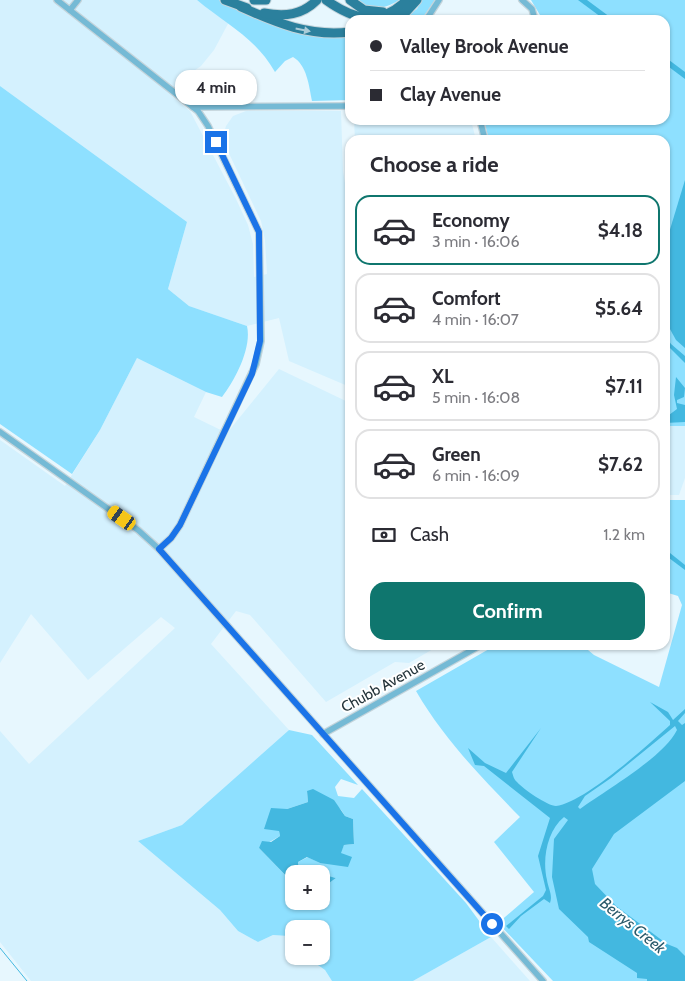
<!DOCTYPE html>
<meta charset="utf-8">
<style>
:root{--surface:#fff;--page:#f7f7f7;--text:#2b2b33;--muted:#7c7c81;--line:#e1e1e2;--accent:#0f766e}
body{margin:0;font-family:Cabin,sans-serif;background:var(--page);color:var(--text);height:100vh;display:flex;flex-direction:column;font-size:19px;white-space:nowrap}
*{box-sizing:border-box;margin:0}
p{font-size:16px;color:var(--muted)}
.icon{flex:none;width:28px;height:28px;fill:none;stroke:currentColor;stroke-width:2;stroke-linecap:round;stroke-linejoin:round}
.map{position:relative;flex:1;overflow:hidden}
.details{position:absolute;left:345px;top:135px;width:325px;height:515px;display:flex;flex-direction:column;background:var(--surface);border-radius:15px;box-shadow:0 1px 4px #0004}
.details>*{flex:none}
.guide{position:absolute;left:345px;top:15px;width:325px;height:110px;border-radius:15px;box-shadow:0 1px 4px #0004;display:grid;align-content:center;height:110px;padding:0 25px;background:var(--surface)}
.fabs{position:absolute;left:285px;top:865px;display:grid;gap:10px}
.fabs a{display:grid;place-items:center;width:45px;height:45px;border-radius:10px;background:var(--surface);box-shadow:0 1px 4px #0004;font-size:25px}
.end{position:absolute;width:22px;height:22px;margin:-11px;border:6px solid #1a73e8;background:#fff;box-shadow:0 0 0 2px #fff}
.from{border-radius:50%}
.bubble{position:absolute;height:35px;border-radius:15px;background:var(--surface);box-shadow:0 1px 4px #0004;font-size:16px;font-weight:800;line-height:35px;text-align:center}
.car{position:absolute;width:15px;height:30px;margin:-15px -8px;border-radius:6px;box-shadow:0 0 4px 1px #0007;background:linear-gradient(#f5c518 24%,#345 0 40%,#f5c518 0 76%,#345 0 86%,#f5c518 0)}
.guide b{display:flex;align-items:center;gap:18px;height:48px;font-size:19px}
.guide b+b{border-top:1px solid var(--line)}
.guide i{width:12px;height:12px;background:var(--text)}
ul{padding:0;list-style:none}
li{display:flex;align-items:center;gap:15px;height:70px;margin:0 10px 8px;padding:0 15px;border:2px solid var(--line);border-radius:15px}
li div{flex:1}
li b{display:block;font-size:19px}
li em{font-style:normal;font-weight:800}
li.current{border-color:var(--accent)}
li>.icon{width:45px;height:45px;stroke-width:1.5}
h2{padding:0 25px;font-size:22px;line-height:60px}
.pay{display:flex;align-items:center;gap:12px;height:55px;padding:0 25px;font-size:19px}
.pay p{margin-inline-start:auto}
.primary-button{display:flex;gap:10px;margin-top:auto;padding:10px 25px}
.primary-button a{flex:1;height:58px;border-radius:15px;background:var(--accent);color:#fff;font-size:20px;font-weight:800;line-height:58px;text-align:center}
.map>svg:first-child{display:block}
.built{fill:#d4f1fe}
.green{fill:#8ee0ff;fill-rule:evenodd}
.water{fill:#43b8e0;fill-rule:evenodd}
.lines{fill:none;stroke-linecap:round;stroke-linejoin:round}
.stream{stroke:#43b8e0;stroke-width:1}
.minor-casing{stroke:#c4d4db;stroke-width:8}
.primary-casing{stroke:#c4d4db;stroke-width:11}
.minor{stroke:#75bad5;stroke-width:5.5}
.primary{stroke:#2b809d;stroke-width:9}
.oneway{fill:#aaccd8}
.route{stroke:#1a73e8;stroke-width:6}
.labels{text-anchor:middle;stroke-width:4;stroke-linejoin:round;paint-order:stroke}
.street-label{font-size:15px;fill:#25353b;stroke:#fff}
.water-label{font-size:16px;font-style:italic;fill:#2a5a6b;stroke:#fff}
</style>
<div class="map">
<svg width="685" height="981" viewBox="0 0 685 981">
<rect width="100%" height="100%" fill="#e7f7fe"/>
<g class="built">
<polygon points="0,0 197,0 229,22 214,50 201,66 185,77 172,96 190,111 236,199 248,225 253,244 254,277 267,274 265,240 261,221 225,145 223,137 226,126 233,116 246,111 341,111 343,171 350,214 350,387 289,361 279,318 247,326 189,306 168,289 187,222 0,86"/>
<polygon points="354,120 471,120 476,140 355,140"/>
<polygon points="137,358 206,392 194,417 227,433 279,369 350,403 350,645 440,645 409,663 395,662 326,702 250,615 236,611 211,644 289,730 182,825 138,841 220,910 238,931 258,942 273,935 288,936 294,943 294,956 305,956 325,970 332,981 31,981 0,942 0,731 29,764 175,628 161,617 88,680 31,614 0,663 0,440 65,486 100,430"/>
<polygon points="665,426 685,426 685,478 679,495 665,495"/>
<polygon points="491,937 530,981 413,981"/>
</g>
<g class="green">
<path d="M197,0H219L251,17L295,32L334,38L350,36V100L312,101C309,86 307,65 293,57L285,61L275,72C255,37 227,25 197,0Z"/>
<path d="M354,0H399C387,8 366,14 354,0Z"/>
<polygon points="421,0 435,0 421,20 400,20 417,9"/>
<polygon points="531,0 685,0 685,426 665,426 665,140 489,140 484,120 665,120 665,20 540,20 540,15"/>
<path d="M0,86L187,222L168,289L189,306L247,326C252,348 235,380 222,397L206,392L137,358L100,430L72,474L0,424Z"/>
<path d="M665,500H685V981H553L498,923L534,892L494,842L520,817C481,777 444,739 416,691L496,645H582L594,655L659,687L682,605L678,596L665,592Z"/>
<path d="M289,730L312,735L358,785L341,779L335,787L338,796L354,798L362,789L466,903L491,937L413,981H332L325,970L305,956H321V929H294V943L288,936L273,935L258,942L238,931L220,910L138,841L182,825ZM307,791C322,795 338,802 345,816L353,819L354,844L344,845L340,853L346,856L320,863L308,857L298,862C302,878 323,874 336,878L321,889V901H294V884L259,848L280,836L279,831L287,809L308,802Z"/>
</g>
<g class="water">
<polygon points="578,0 587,0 614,20 605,20"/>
<polygon points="665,57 685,72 685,79 665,64"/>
<polygon points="685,180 685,348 676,340 665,320 665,246"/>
<polygon points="665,335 671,344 685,356 685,363 665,343"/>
<polygon points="676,377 685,388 684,397 677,400 677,403 685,405 685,422 665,423 665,418 677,409 674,395"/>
<polygon points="665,549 685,565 685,570 665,555"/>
<path d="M650,702L668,712L673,720L685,709V713L678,721L682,725L685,723V781L614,834L592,869L595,884L616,906L667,944L677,948L685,956V981H647V979L637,978V973L589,942L588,937L559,909L552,877L554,839L568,820L564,817C547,831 542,859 547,880C548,888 553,895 550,903L544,899L521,916L509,929L506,926L543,896L546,890L538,856L550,818L484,766L475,765L468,748L485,763L506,773L541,728L512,772C513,775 514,780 517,782C523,789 548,806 556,806C584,803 648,745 670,725V721ZM675,726L677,730C664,757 606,790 580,809L578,807L585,796L611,778Z"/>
<polygon points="313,789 334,800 345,816 353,819 354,844 344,845 341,853 352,857 348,867 320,863 307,857 298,862 299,867 308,874 294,874 294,884 259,848 262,841 271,842 280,836 279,831 264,829 271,808 287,809 308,802 307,791"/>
<polygon points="321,874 336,878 321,889"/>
</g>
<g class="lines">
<polyline class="stream" points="0,948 27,981"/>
<defs>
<g id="minor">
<polyline points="57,0 198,111 208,126 259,232 261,341 256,364 180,525 171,538 159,549"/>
<polyline points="522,0 532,9 535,20"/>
<polyline points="70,10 78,0"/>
<polyline points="426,20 439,0"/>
<polyline points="193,107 350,106"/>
<polyline points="480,120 485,140"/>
<polyline points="0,432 138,530 159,549 543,981"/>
<polyline points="323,734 481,645"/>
</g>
<g id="primary">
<polyline points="225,0 247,8"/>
<polyline points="254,0 266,0"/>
<path d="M326,0C354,20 379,27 407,0"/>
<polyline points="350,0 364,10 383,12"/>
<path d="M241,7C277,23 310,37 350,32"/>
<path d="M264,13C285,17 302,15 317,0"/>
<polyline points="392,20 406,12 417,0"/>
</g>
</defs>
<use href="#minor" class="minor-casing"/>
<use href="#primary" class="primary-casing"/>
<use href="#minor" class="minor"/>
<use href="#primary" class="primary"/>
</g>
<defs><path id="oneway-solid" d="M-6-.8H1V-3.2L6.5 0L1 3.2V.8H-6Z" transform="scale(1.25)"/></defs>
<use class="oneway" href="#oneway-solid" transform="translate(303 30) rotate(11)"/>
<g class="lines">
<polyline class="route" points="216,142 259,232 260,341 252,374 180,525 171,538 159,549 492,924"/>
</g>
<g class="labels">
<g class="street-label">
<text transform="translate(383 686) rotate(-29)" y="5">Chubb Avenue</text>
</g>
<g class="water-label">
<text transform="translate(633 925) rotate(39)" y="6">Berrys Creek</text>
</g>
</g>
</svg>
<div class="fabs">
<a>+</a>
<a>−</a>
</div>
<i class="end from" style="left:492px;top:924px"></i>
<i class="end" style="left:216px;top:142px"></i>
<div class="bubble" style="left:175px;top:70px;width:82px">4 min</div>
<i class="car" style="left:122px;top:518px;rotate:305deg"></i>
<div class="guide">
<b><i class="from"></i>Valley Brook Avenue</b>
<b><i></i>Clay Avenue</b>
</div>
<section class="details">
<h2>Choose a ride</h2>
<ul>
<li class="current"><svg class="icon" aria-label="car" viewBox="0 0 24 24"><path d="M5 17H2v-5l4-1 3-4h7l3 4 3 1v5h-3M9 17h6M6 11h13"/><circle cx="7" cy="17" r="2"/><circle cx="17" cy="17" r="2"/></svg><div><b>Economy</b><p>3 min · 16:06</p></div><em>$4.18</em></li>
<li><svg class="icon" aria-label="car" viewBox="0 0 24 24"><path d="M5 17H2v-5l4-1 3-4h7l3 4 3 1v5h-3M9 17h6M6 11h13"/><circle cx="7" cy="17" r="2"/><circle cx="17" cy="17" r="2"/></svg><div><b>Comfort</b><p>4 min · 16:07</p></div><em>$5.64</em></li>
<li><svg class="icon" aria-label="car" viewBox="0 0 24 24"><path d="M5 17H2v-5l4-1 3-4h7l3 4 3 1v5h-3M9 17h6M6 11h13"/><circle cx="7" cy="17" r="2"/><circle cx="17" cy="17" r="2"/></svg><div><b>XL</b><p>5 min · 16:08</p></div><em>$7.11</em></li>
<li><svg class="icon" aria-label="car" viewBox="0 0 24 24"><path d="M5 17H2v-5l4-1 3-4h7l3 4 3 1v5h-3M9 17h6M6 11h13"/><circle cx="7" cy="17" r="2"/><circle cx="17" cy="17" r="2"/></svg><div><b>Green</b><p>6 min · 16:09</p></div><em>$7.62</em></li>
</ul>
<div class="pay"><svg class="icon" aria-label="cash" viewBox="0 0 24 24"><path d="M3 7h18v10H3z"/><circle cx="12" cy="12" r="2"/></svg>Cash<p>1.2 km</p></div>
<div class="primary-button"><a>Confirm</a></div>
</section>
</div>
